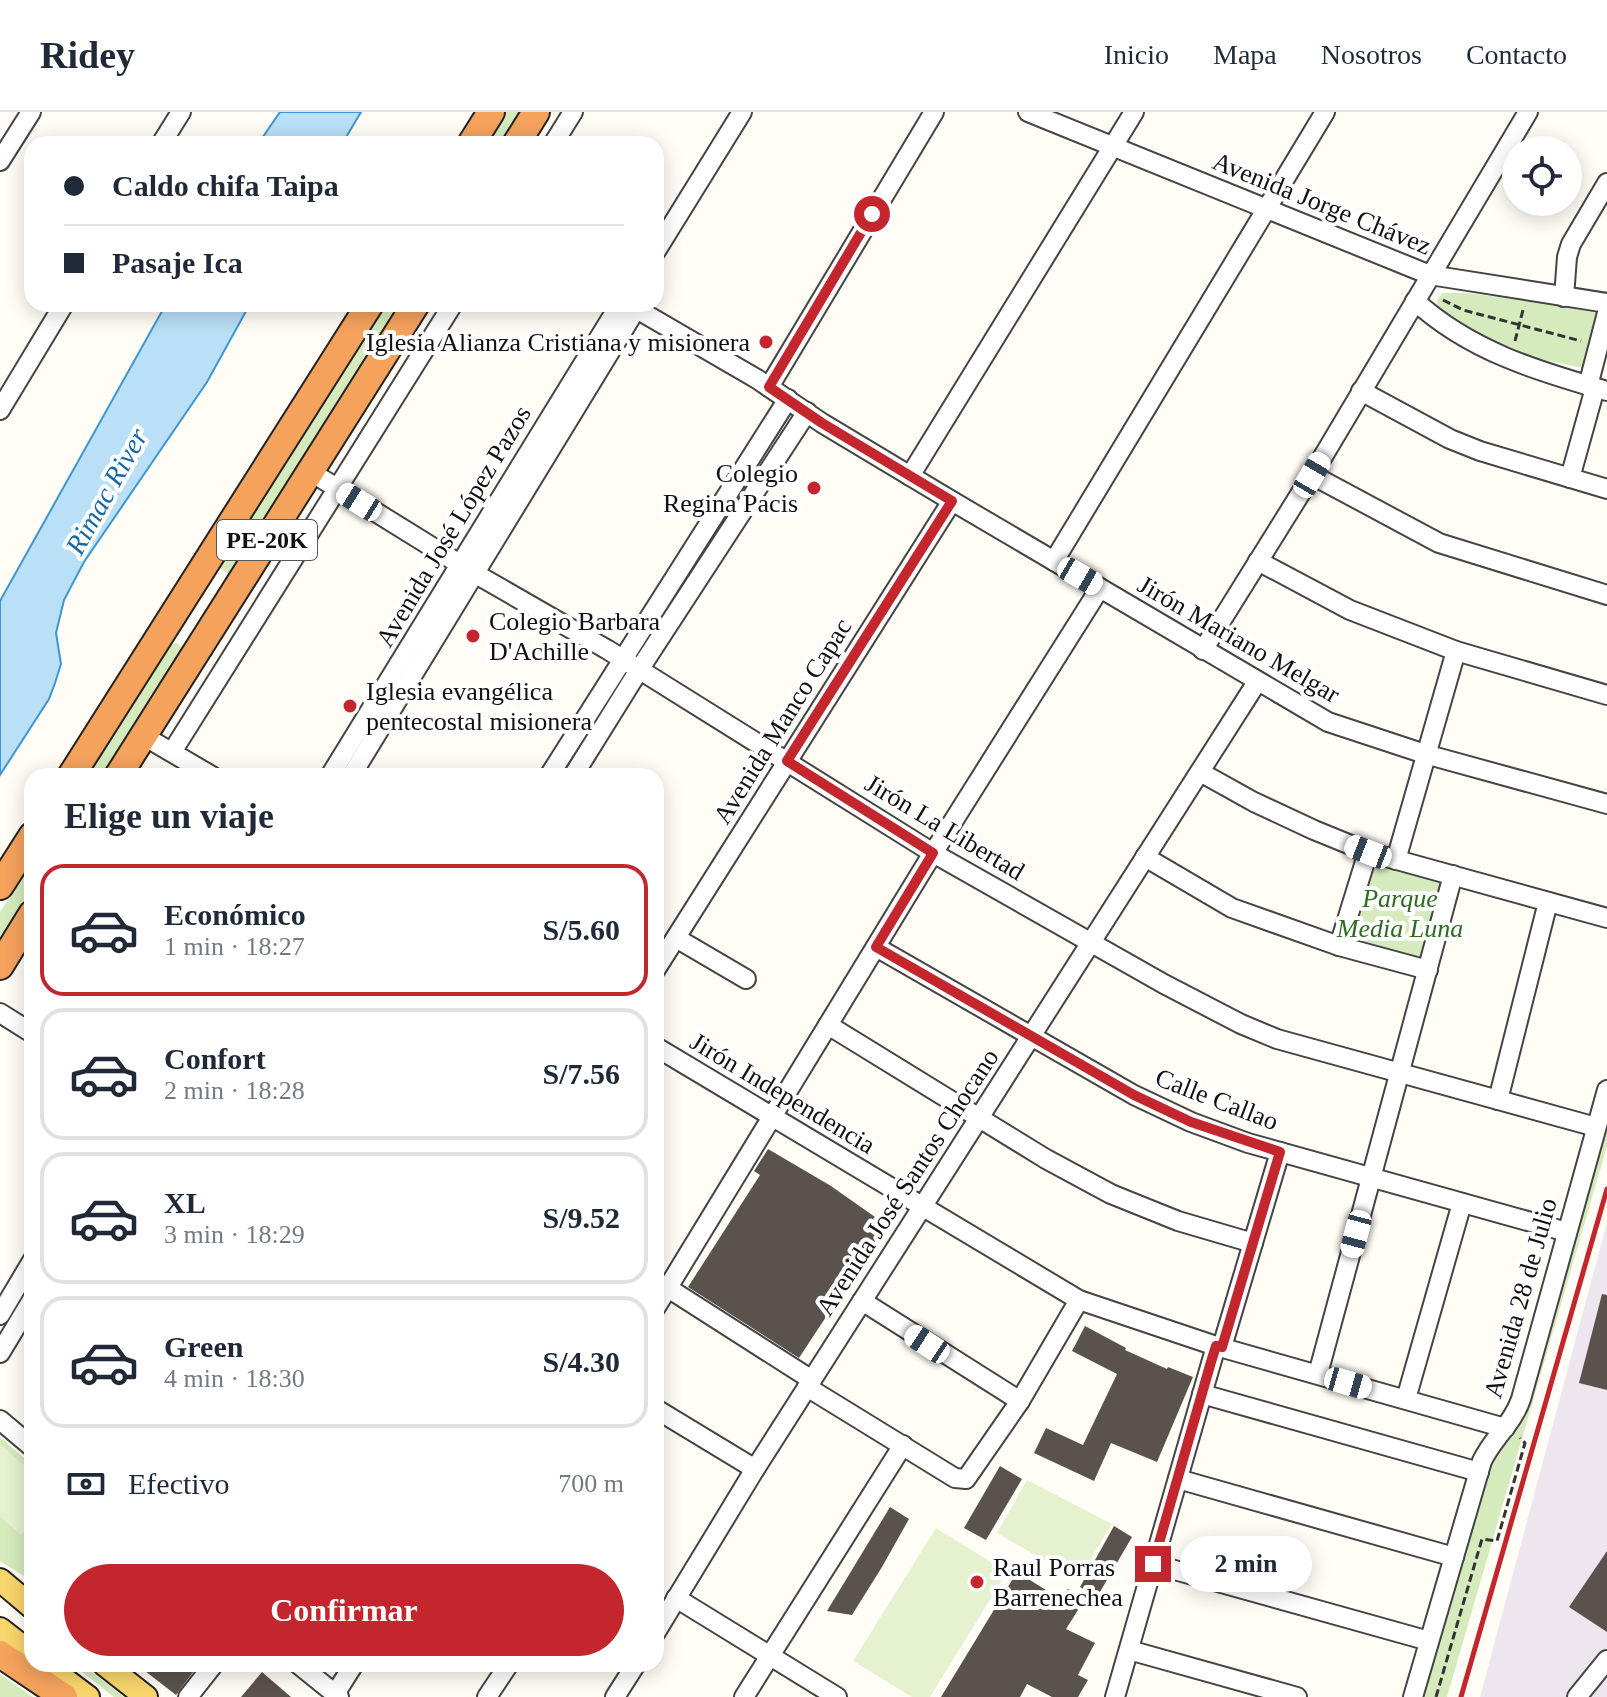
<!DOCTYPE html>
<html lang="es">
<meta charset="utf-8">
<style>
:root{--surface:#fff;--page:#f2f2f3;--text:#1f2937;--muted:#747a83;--line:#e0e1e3;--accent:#c4262e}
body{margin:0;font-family:Georgia,serif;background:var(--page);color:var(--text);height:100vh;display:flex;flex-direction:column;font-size:30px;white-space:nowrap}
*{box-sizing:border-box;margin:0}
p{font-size:26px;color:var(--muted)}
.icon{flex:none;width:44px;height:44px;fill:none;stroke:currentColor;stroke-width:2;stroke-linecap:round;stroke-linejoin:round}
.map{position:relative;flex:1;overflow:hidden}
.sheet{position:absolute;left:24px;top:656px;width:640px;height:904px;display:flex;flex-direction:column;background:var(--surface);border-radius:24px;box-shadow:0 4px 20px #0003}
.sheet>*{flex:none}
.top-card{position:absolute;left:24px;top:24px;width:640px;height:176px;border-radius:24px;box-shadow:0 4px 20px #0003;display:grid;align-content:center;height:176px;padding:0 40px;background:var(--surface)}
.buttons{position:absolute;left:1502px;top:24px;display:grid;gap:16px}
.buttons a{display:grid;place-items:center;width:80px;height:80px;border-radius:50%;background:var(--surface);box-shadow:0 4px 20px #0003;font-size:40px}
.end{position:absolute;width:36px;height:36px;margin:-18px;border:10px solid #c4262e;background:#fff;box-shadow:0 0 0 4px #fff}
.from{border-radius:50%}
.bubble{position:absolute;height:56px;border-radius:28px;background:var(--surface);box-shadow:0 4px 20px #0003;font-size:26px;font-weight:700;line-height:56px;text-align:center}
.car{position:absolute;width:24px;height:48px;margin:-24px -12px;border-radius:10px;box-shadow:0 0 6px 2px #0007;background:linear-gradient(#fff 24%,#345 0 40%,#fff 0 76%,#345 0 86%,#fff 0)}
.top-card b{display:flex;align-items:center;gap:28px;height:76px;font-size:30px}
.top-card b+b{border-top:2px solid var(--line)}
.top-card i{width:20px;height:20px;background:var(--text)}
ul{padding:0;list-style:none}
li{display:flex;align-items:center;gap:24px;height:132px;margin:0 16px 12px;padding:0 24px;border:4px solid var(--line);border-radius:24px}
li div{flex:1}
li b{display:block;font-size:30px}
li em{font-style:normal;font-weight:700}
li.on{border-color:var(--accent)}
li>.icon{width:72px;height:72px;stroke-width:1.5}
h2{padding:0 40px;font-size:36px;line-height:96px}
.pay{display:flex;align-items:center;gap:20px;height:88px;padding:0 40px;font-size:30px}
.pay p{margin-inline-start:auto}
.primary-button{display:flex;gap:16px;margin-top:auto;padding:16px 40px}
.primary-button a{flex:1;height:92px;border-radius:48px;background:var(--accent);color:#fff;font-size:32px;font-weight:700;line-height:92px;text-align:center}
header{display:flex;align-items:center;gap:48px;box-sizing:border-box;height:112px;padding:0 40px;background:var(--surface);border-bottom:2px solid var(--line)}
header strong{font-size:38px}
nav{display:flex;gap:44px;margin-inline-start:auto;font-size:28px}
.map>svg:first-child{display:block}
.industrial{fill:#eee6ef}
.green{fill:#d5ebbd}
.pitch{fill:#e6f2cf}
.water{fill:#b9e0f7;stroke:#3f96cf;stroke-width:2}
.building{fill:#5a524d}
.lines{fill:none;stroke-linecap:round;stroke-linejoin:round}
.minor-casing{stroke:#444;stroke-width:22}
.major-casing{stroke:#222;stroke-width:26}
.highway-casing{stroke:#222;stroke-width:30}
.path{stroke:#333;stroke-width:3;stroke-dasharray:8 4;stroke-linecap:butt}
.minor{stroke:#fff;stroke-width:18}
.major{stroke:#f9d66b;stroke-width:22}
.highway{stroke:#f5a25d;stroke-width:26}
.rail{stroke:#c4262e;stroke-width:5}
.route{stroke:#c4262e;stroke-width:10}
.poi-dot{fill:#c4262e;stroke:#fff;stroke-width:3}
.labels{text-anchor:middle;stroke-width:8;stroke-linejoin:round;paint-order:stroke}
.shield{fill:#fff;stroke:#585858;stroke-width:2}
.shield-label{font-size:24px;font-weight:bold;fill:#111}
.street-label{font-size:26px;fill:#111;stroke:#fff}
.poi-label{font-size:26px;fill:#111;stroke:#fff;text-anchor:start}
.park-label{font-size:26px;font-style:italic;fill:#2f6b1f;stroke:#fff}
.water-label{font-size:28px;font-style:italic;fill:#1768a6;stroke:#fff}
</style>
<header>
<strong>Ridey</strong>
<nav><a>Inicio</a><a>Mapa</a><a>Nosotros</a><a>Contacto</a></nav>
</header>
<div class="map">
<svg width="1607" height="1585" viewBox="0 0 1607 1585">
<rect width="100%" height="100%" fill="#fffdf5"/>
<polygon class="industrial" points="1607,1110 1607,1585 1480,1585"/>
<g class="green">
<polygon points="501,0 525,0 505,32 481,32"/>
<polygon points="1442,181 1466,181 1598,198 1582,256 1522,243 1457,211 1438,198 1437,189"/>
<polygon points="382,192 405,192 234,465 219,456"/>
<polygon points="176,531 182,535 184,545 108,664 87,664 168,535"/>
<polygon points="32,750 32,782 0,832 0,800"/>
<polygon points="1376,751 1447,770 1424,851 1352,828"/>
<polygon points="1607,1003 1607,1034 1447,1585 1417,1585 1490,1340 1513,1308"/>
<polygon points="0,1325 32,1353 32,1469 0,1449"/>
<polygon points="72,1552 81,1552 124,1585 114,1585"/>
<polygon points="0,1562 33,1585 0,1585"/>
</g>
<g class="pitch">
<polygon points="0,1332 32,1360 32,1411 21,1423 0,1405"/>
<polygon points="1027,1368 1112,1412 1078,1468 997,1421"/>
<polygon points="936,1416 1007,1460 930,1585 912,1585 853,1549"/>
</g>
<g class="water">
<polygon points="280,0 361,0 342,32 258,32"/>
<polygon points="166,192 250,192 207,270 84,450 64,488 56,521 61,552 55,571 49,587 0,663 0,489"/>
</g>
<g class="building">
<polygon points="768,1037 831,1074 875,1105 873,1107 885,1115 799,1246 688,1175 760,1063 754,1059"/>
<polygon points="1602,1182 1607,1183 1607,1278 1579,1271"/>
<polygon points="1085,1214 1126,1236 1125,1238 1167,1257 1168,1255 1193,1265 1157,1350 1111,1331 1094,1369 1034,1341 1046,1316 1083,1333 1117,1262 1072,1239"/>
<polygon points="1000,1354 1022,1367 986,1428 964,1416"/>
<polygon points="890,1395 909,1407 882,1455 852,1503 827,1499"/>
<polygon points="1114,1414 1132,1425 1097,1485 1080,1475"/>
<polygon points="1607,1439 1607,1520 1569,1495"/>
<polygon points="1017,1460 1062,1488 1068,1477 1085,1487 1066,1517 1095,1531 1078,1563 1088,1568 1078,1585 1052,1585 1027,1572 1020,1585 941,1585"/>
<polygon points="136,1552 199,1552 176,1583"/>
<polygon points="262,1560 291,1585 241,1585"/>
</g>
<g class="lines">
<defs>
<g id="minor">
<polyline points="1028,0 1430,163 1607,191"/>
<polyline points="161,32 181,0"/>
<polyline points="553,32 573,0"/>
<polyline points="0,49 31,0"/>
<polyline points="656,139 742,0"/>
<polyline points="1564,185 1567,145 1571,132 1607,71"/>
<path d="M1415,189C1470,239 1537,259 1607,279"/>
<polyline points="628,192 757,267 822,311 952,389 1328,610 1425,642 1607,692"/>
<polyline points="1588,274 1607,201"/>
<polyline points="769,275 934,0"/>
<polyline points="1361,279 1450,327 1480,339 1607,377"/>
<polyline points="0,298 64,192"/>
<polyline points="311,360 474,461 608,538 933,741 1164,872 1241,912 1277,927 1596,1015"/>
<polyline points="1312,363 1439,431 1607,483"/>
<polyline points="910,364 1134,0"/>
<polyline points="1570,366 1595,276"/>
<polyline points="1054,449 1325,0"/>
<polyline points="1258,449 1350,498 1456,539 1607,583"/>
<polyline points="1203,538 1312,363 1528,0"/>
<polyline points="142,623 212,664"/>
<polyline points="172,640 453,192"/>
<polyline points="1200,660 1254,690 1314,718 1368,740 1607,806"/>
<polyline points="330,664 620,192"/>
<polyline points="351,664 636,197"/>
<polyline points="549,664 788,287"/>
<polyline points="573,664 639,558 807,300"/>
<polyline points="1145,745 1232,796 1339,834 1428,858"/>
<polyline points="1396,748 1456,539"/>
<polyline points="676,826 746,867"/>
<polyline points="1339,834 1368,740"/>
<polyline points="876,835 1134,983 1191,1010 1248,1031 1567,1120"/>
<polyline points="656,857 952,389"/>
<polyline points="0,901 32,921"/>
<polyline points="828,913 1046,1047 1111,1082 1178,1109 1253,1131"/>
<polyline points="656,935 1079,1188 1216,1234 1505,1316"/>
<polyline points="1498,988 1548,790"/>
<polyline points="668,1176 812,1268"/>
<polyline points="862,1189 1020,1289"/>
<polyline points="656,1195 925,754 1100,476"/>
<polyline points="0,1203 32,1149"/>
<polyline points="1222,1235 1280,1040"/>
<polyline points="0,1241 32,1188"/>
<polyline points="1318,1262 1453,763"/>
<polyline points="807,1275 955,1366 966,1367 1020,1289 1079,1188"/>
<polyline points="1202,1282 1479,1360"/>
<polyline points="1406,1287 1462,1091"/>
<polyline points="656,1297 755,1357"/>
<polyline points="0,1308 32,1335"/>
<polyline points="1178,1367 1454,1445"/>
<polyline points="1153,1452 1429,1529"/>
<polyline points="676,1486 837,1585"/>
<polyline points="656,1520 755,1357 1257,570"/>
<polyline points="1129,1538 1297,1585"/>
<polyline points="298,1552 339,1585"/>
<polyline points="335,1582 354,1552"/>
<polyline points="188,1585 214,1552"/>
<polyline points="487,1585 509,1552"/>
<polyline points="615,1585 636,1552"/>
<polyline points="744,1585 903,1333"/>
<polyline points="1115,1585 1216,1234"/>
<path d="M1413,1585L1482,1349C1493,1326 1513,1311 1521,1287L1607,978"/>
<polyline points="1577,1585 1607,1548"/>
</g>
<g id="major">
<polyline points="0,1468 32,1495"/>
<polyline points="0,1517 32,1542"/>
<polyline points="44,1552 88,1585"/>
<polyline points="104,1552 146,1585"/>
</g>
<g id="highway">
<polyline points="471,32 491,0"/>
<polyline points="516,32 536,0"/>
<polyline points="71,664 370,192"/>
<polyline points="118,664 416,192"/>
<polyline points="0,774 32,724"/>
<polyline points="0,854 32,802"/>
<polyline points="0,1542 64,1585"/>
</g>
</defs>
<use href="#minor" class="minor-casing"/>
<use href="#major" class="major-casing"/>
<use href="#highway" class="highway-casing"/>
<g class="path">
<polyline points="1443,188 1463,198 1581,229"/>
<polyline points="1515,229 1524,194"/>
<polyline points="1436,1585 1482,1427 1497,1429 1525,1331 1520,1326"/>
</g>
<use href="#minor" class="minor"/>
<use href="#major" class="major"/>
<use href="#highway" class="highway"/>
<polyline class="rail" points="1461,1585 1607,1077"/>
</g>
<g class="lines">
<polyline class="route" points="872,102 769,275 822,311 952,389 787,649 933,741 876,835 1134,983 1191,1010 1280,1040 1222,1235 1216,1234 1211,1250 1153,1452"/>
</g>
<g class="poi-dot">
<circle cx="766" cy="230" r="8"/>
<circle cx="814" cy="376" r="8"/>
<circle cx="473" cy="524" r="8"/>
<circle cx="350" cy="594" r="8"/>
<circle cx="977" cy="1470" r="8"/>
</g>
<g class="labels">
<rect class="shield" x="217" y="408" width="100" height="40" rx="6"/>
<g class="shield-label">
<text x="267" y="436">PE-20K</text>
</g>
<g class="street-label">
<text transform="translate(1322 91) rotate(22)" y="9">Avenida Jorge Chávez</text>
<text transform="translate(453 414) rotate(-59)" y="9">Avenida José López Pazos</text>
<text transform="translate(1239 527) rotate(30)" y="9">Jirón Mariano Melgar</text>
<text transform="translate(782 609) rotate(-58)" y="9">Avenida Manco Capac</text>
<text transform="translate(945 715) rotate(31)" y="9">Jirón La Libertad</text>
<text transform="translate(783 981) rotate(31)" y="9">Jirón Independencia</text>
<text transform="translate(1217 987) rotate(21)" y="9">Calle Callao</text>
<text transform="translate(907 1070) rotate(-57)" y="9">Avenida José Santos Chocano</text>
<text transform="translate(1520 1186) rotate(-74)" y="9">Avenida 28 de Julio</text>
</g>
<g class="poi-label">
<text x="750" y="239" text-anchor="end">Iglesia Alianza Cristiana y misionera</text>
<text x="798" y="370" text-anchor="end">Colegio<tspan x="798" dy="30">Regina Pacis</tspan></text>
<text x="489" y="518">Colegio Barbara<tspan x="489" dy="30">D'Achille</tspan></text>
<text x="366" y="588">Iglesia evangélica<tspan x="366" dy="30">pentecostal misionera</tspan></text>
<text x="993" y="1464">Raul Porras<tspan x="993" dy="30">Barrenechea</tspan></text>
</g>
<g class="park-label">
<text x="1400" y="795">Parque<tspan x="1400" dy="30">Media Luna</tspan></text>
</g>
<g class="water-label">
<text transform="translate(106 379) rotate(-61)" y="10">Rimac River</text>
</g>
</g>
</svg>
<div class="buttons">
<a><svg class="icon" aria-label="locate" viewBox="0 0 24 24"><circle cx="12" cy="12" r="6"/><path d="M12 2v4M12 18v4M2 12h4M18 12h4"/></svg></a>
</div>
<i class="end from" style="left:872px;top:102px"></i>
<i class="end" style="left:1153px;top:1452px"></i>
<div class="bubble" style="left:1180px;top:1424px;width:132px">2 min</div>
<i class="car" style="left:1312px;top:363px;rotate:30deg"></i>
<i class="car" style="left:359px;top:390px;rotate:302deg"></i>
<i class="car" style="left:1080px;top:464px;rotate:120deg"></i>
<i class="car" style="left:1368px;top:740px;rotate:291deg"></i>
<i class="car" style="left:1356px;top:1122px;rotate:195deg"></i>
<i class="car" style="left:927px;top:1232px;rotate:303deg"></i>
<i class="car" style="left:1348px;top:1271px;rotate:106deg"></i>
<div class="top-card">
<b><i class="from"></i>Caldo chifa Taipa</b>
<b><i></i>Pasaje Ica</b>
</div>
<section class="sheet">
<h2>Elige un viaje</h2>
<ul>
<li class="on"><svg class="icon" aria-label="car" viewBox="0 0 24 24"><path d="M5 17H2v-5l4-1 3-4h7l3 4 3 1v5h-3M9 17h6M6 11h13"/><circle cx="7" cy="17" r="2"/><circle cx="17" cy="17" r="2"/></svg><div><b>Económico</b><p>1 min · 18:27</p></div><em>S/5.60</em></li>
<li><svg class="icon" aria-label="car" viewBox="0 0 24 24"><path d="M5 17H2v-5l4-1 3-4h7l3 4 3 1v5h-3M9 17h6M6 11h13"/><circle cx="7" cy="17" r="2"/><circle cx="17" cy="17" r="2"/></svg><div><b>Confort</b><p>2 min · 18:28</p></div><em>S/7.56</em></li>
<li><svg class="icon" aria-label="car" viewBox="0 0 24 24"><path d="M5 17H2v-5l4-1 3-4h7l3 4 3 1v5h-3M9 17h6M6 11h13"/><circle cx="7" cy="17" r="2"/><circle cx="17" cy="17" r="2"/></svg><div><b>XL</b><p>3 min · 18:29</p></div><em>S/9.52</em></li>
<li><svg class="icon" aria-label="car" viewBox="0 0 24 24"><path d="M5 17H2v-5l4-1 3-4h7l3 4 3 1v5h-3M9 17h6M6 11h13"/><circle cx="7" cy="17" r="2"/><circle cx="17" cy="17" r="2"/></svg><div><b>Green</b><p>4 min · 18:30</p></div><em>S/4.30</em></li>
</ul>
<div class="pay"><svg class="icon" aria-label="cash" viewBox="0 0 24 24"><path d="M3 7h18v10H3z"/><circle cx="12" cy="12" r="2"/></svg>Efectivo<p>700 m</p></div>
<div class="primary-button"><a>Confirmar</a></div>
</section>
</div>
